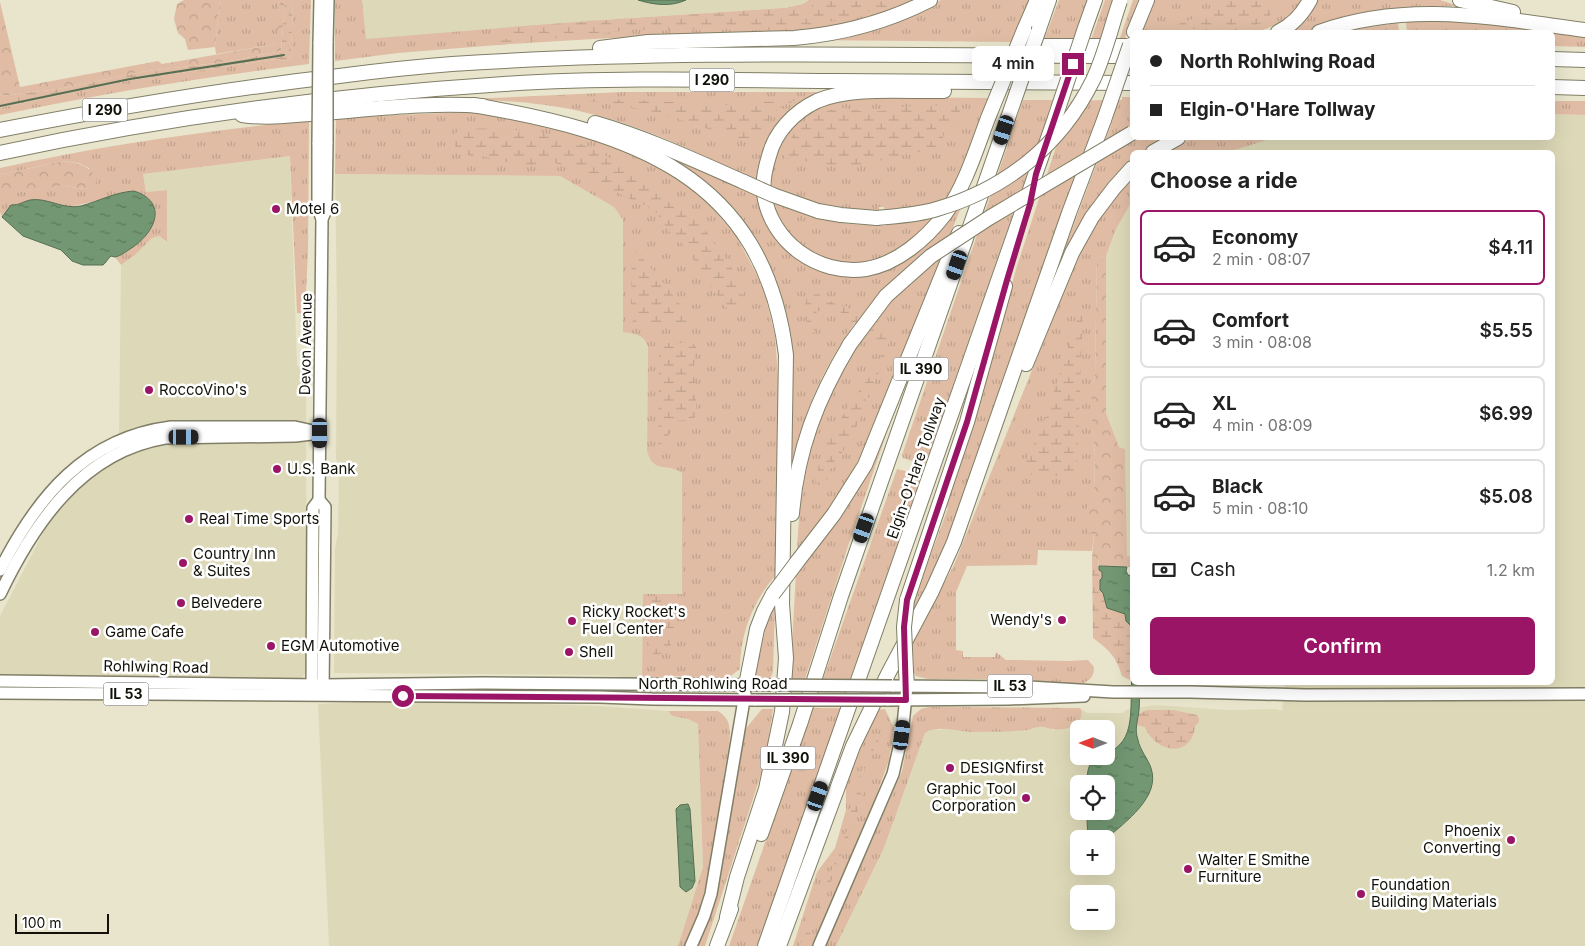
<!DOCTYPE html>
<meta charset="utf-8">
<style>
:root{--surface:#fff;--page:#f6f6f6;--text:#222;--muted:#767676;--line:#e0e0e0;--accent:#9b1567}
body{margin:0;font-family:Inter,sans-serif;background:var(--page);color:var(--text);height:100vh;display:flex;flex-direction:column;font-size:19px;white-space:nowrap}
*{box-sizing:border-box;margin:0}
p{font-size:16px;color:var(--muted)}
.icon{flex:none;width:28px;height:28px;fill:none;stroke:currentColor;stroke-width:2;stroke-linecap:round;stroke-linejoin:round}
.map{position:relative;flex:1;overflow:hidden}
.details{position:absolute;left:1130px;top:150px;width:425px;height:535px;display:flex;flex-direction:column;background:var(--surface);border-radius:8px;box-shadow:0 5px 20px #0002}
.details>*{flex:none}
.guide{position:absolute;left:1130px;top:30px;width:425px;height:110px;border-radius:8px;box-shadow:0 5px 20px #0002;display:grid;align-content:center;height:110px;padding:0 20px;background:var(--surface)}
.needle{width:32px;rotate:270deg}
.fabs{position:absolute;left:1070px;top:720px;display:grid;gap:10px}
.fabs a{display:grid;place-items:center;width:45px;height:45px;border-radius:8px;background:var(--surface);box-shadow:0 5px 20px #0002;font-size:25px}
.scale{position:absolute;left:15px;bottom:12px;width:94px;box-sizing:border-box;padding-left:5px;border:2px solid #13120a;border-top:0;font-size:14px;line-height:18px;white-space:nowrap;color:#13120a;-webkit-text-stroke:4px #fff;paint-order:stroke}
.end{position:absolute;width:22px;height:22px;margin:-11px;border:6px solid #9b1567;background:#fff;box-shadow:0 0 0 2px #fff}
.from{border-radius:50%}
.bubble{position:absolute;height:35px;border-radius:8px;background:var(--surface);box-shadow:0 5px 20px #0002;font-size:16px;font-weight:600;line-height:35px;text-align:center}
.car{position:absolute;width:15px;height:30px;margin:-15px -8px;border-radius:6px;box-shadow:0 0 4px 1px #0007;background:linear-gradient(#222 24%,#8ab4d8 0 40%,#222 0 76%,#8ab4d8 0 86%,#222 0)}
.guide b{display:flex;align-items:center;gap:18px;height:48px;font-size:19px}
.guide b+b{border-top:1px solid var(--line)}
.guide i{width:12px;height:12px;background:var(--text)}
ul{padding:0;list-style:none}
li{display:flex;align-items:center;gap:15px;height:75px;margin:0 10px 8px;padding:0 10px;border:2px solid var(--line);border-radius:8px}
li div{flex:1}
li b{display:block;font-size:19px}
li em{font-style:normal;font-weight:600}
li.current{border-color:var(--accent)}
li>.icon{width:45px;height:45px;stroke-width:1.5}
h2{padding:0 20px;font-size:22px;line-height:60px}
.pay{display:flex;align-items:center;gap:12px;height:55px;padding:0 20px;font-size:19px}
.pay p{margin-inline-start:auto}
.button{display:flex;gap:10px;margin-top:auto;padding:10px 20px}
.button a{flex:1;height:58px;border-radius:8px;background:var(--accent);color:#fff;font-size:20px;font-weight:600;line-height:58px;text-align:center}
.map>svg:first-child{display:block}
.built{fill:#ddd9b8;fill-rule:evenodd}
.grass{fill:url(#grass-tufts);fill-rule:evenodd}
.forest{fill:url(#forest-crowns)}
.wetland{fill:url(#wetland-marsh)}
.water{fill:url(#water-ripples);stroke:#566f53}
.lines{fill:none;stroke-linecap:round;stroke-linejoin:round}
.stream{stroke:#566f53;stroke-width:2}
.major-casing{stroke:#817e67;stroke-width:14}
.highway-casing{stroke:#817e67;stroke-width:16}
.major{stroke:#fff;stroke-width:11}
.highway{stroke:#fff;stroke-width:14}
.major-bridge-casing{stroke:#817e67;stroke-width:14;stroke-linecap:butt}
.highway-bridge-casing{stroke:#817e67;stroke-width:16;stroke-linecap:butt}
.major-bridge{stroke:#fff;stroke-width:11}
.highway-bridge{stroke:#fff;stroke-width:14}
.route{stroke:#9b1567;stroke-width:6}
.poi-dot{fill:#9b1567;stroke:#fff;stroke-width:2}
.labels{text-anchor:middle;stroke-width:5;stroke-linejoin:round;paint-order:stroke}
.shield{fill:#fff;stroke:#5a5954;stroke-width:1}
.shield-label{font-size:14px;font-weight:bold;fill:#13120a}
.poi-label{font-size:15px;fill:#13120a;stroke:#fff;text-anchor:start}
.street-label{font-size:15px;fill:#13120a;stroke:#fff}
</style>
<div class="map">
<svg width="1585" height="946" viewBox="0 0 1585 946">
<defs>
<pattern id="grass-tufts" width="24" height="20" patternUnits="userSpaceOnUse" patternTransform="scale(1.25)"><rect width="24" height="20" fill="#e0bca4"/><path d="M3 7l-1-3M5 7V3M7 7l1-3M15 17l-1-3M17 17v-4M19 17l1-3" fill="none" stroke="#bfa18c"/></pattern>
<pattern id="forest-crowns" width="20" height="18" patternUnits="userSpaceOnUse" patternTransform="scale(1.25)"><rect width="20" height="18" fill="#e0bca4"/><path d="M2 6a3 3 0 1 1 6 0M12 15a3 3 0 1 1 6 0" fill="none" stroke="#bfa18c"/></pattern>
<pattern id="wetland-marsh" width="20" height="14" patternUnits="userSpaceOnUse" patternTransform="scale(1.25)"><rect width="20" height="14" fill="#e0bca4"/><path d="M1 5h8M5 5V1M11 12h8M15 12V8" fill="none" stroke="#bfa18c"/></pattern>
<pattern id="water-ripples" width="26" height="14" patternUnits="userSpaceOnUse" patternTransform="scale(1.25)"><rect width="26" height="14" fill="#729772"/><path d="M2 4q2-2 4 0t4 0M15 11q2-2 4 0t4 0" fill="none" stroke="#5c7a5c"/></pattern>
</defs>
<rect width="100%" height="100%" fill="#e8e5cc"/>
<g class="built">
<polygon points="362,0 809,0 804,4 786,8 587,21 365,40"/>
<path d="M1553,114L1585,115V946H836L884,848L925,733L929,730L949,729L972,732L1030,730L1040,726L1054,730L1082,711L1081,709L1087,713H1122L1128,709L1156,705L1229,710L1276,709L1282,711L1285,683L1552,682V152H1227L1274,138H1552ZM1079,729H1106V756H1079ZM1079,784H1106V811H1079ZM1079,839H1106V866H1079ZM1079,894H1106V921H1079Z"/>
<polygon points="290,156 297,365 306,375 307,670 302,678 296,680 0,680 0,616 44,531 65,501 85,483 107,467 127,457 119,434 121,265 135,255 152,238 159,236 166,242 167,190 146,192 143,174"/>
<polygon points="335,174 560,176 614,207 623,220 623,331 639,335 645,340 648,347 647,451 660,467 677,469 682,473 682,594 643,594 642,678 596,675 334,673 335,548 338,533 339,465 336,459 337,313"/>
<polygon points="1132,201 1132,557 1127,557 1125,449 1119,447 1106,413 1106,256 1116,229"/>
<polygon points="410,700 599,706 668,711 672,716 688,719 698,724 703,867 678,946 329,946 318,704"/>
</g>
<g class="grass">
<polygon points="220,0 280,0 277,44 216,54 215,47"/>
<path d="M293,0H311L309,64C205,77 103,93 0,115V108L132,80L277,59L287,61L291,56Z"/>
<polygon points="335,0 362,0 366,39 587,21 786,8 803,4 809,0 915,0 900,8 866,20 796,33 610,38 510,44 398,53 335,61"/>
<polygon points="941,0 1031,0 1014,42 810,40 917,13"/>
<polygon points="1059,0 1087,0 1074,39 1044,40"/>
<polygon points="1105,0 1113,0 1101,40 1091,40"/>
<polygon points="1133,0 1138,0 1125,38 1120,38"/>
<path d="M1153,0H1301C1293,19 1274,27 1256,32H1141Z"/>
<polygon points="1317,0 1440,0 1459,6 1422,6 1386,9 1356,14 1359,29 1398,23 1399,32 1289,32 1304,21"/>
<polygon points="1424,20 1473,22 1585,36 1585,47 1553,46 1552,32 1407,32 1406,22"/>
<path d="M623,92H830L797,106L760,182C702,155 645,126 583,112C546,103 507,101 469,99Z"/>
<path d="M887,97L991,98C975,139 961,185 932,219C917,237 896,254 874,260C813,277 760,223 774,162C779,140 794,121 813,109C834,97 864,98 887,97ZM816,203L854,209L879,210V207H884L886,226L850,224L816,218Z"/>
<polygon points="1122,97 1132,97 1132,138 1165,138 1144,152 1132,152 1132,161 1067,251 1062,256 1111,125 1118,100 1122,100"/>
<polygon points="1023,100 1053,100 926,462 921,464 903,458 902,455"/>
<polygon points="1103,100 989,429 945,551 912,615 915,598 948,508 946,507 968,440 1017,266 1071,101"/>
<polygon points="1552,101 1585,101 1585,115 1553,114"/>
<path d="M466,112L505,117L563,129L609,144L658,165L704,198L736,236L763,286L775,336L779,390L776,575C753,601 740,634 740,669L725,680H712L678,676L642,678L643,594H682V473C667,462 654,475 647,451L648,347C644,334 635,334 623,332V220L614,207L560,176L335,174L336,118Z"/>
<path d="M309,120L308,250L305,314L297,313L290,156L143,174L146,192L167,190V242L159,236L152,238L135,255L121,265L115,257L119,255L154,206L147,197L100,200L70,207L30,200L3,214L2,217L0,212V195L2,194L64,186L84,189L90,186L89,168L78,163L62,161L0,175V168C102,145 205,131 309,120Z"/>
<polygon points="1192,138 1270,138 1270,139 1228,152 1165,152"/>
<path d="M654,150L761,197L787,249L867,274L953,212L960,210L863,452L839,495L797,550C800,484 811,429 843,370C850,357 859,344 867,331L855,323C818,375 801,420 788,482C789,401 803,304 750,235C743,226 735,218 727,210C717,199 707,186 696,176C683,166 668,158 654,150Z"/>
<path d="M1132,179V201L1116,229L1106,256L1097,258L1095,376L1093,381L1092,406L1095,458L1094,498L1087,508L1088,516L1087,521L1094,534L1092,551L1038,550L1037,565L967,566L956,592V650L963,651V657H995L996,652L1006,660H1015L1069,661L1088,660L1094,667C1094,677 1090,680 1082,684L1008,679H928L916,676L912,670L914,666L912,642L954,565L1078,255L1106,207Z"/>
<polygon points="912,359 850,540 805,679 790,679 796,573 816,547"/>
<polygon points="897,469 918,474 920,480 850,679 823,679"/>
<polygon points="775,604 773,672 770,679 759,678 755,676 755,673 767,623"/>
<path d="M929,707L1079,708L1081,709C1085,725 1066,731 1053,729C1049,729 1046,727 1042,727C1037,726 1032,730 1027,730C1010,732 991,732 974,732C959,732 937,724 925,733L884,848L836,946H826L902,771L913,716L921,709Z"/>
<polygon points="812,708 841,708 757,946 729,946"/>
<polygon points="762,709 773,709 768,742 762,771 705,946 697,946 707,921 743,732"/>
<polygon points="885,709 894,728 889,760 863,833 814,946 793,946 817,872 835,848 846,810 846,783 876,710"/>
<path d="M668,711H718C723,714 728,719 729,725C732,741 726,759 724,775C717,833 710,892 685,946H678L703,867L698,724L688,719L672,716Z"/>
</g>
<g class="forest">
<polygon points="184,0 220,0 215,47 188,50 185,39 178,33 174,19 177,4"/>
<polygon points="280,0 285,0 281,51 225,62 147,71 58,89 0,96 0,2 20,87 158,61 162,64 174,62 276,44"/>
<path d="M62,161C78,163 91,165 97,181L94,186H90L84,189L64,186L0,195V175Z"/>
<path d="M1106,256V413L1119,447L1125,449L1127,556L1132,557V567L1099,566L1098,559L1092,558L1094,534L1087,533C1087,522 1086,510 1089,498H1094C1094,484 1095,471 1095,458C1095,439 1087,391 1095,376L1097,258Z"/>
</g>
<g class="wetland">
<polygon points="285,0 293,0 291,56 287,61 277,59 132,80 0,108 0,96 58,89 147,71 225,62 281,51"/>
<path d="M809,0H903L874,13L868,11L860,15L830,21L811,25L793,24L786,26L783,30H758L745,26L723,28L714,24L709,32L692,29L653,31L639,29L596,34H587L583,32L573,36L531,41L529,39L525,38C517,45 504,44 494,45L492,42L511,38L509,27L786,8L813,7V5L807,4V2Z"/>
<path d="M1223,0H1271L1270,18L1262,23L1255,25L1174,30L1176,25C1192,19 1211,13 1223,0Z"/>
<polygon points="567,99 614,99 729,105 798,99 783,106 772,115 753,144 664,114 615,104"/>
<path d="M962,105L954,128L946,126L942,142L937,149L908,154L858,166L831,165L784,158C786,131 819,108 844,108C853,109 862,112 871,112C881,112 891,108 901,107C921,105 942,105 962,105Z"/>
<path d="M460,129C487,127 548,131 573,141C598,150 621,164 643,178C673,198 702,218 719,251C720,252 723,255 724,256C729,262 732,269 736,276C743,292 749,303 733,316L712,289L707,279L698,270L690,252L668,230L657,213L651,211L646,205L640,204L586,177L580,171L571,166L561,165L553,162L532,166L518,165L481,156L472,157L456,148L453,140L455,134Z"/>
<polygon points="636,251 660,278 688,315 689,319 685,325 636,324 633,323 631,311 632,258 632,254"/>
<path d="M811,290L814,294H819C824,301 833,301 838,306H847L849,309L882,323L885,326L891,338L887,346L881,368L873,385L874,393L870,397L866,398L862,415L849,442L838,459H835L833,467L829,470L827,483L824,486L817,485C812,463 848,406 861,388C871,374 881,365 883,348L877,339L855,323L853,324L836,308L818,311L816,313L817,321L815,327L817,329L815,332L809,333C806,323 802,297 811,290Z"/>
<polygon points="1081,307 1083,311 1077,469 1073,476 1031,475 1026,473 1024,467 1046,416"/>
<path d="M659,343H693L696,347L694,369L697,416C689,422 679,417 671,425L664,453H659L658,450Z"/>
<path d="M1092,558L1098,559L1099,570L1102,572V578L1100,580L1107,608L1125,614L1132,627V677L1130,680L1122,676C1116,656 1109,650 1093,638Z"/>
<path d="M667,595L671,596L675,601C673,611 675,617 675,626C676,639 668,658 653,654L648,647L650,606L653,596Z"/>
<path d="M1147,710H1173L1197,715C1201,721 1199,722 1195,726C1192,759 1155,753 1145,727L1136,725L1138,714Z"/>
<path d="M877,739H879C878,749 869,754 866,763C863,773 864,784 862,795C861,807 852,823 849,836L806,944V946H799L807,932L846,834L851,809L858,791L862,767Z"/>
</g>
<g class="water">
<path d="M638,0H686C671,7 654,5 638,0Z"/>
<path d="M134,191C168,202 156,231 133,247C128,250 121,256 115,257C114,257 112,256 111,256C108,258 106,263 103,265H83L72,261L61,250L23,236L2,217L11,205C20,205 22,202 30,200C47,197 63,210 81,206C99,201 116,192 134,191Z"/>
<polygon points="1099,566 1127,567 1126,571 1128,575 1132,576 1132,627 1126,621 1125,614 1107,608 1103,593 1100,590 1100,580 1102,578 1102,572 1099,570"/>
<path d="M1132,677V682L1139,683C1139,692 1140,701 1139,710C1138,721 1134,728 1138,740C1140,750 1148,759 1151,768C1161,797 1125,822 1106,839H1088C1088,831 1086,819 1088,811H1106V784H1087C1087,769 1089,756 1106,756V753C1138,743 1129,703 1132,677Z"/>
<polygon points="688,804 690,809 695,881 692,888 686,892 680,887 676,809 680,805"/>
</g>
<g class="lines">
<polyline class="stream" points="0,106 130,79 284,55"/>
<defs>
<g id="major">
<polyline points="327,43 328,0"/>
<polyline points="319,44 320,0"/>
<polyline points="318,143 318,209 322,219"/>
<polyline points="319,500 325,507 323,692"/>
<path d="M0,570C37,497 85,438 171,427H295L313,431"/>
<path d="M0,594C34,523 82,452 165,438L295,436L320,433"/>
<polyline points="0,681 323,685 483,683 762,685"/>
<polyline points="892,686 1029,687 1113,692 1191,692 1305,695 1585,694"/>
<polyline points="312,692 313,508 319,500 322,219 326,210 327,142"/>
<polyline points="0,693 600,697 652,699 756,700"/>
<polyline points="887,700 1008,699 1084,696"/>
<polyline points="691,946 704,916 711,894 745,694"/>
<polyline points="819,946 893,774 902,735 907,686"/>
</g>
<g id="highway">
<polyline points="1460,0 1513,12"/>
<polyline points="1085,28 1095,0"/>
<polyline points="1039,29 1049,0"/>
<polyline points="1024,30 1037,0"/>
<polyline points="1134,32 1147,0"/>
<path d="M1278,32C1293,25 1302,15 1310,0"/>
<path d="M1319,32C1409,0 1494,18 1585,30"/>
<polyline points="1023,46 1132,46"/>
<path d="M600,48L648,42L794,38C842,34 887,22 930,0"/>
<polyline points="1552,59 1585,60"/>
<polyline points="1552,87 1585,88"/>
<path d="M944,91C907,92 851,86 817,101C794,112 775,132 769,156C765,169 762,181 764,194C771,242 818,276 866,269C897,264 926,239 945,214C965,186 976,150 988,118"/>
<path d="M473,105C630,132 764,174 786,355L782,604L786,658L782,712L766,789L737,877L727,917"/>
<path d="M242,115C269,119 295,115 322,113C375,109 430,102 483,106"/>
<path d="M595,123C647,138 694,160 744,182"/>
<path d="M0,130C112,108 225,89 339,76C376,71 414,67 452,64C679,49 906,56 1132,56"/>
<polyline points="1153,152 1178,138"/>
<path d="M0,153C166,117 334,95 504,84C614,77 725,80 835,81C934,82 1033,82 1132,83"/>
<polyline points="818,211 841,215 877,218"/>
<polyline points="1026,364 1072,253 1092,217 1114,188 1132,168"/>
<path d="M792,514C797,450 817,399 850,344"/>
<polyline points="797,562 834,514 865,465 959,233"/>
<polyline points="907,600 967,422 1005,286"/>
<polyline points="906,671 907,686"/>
<polyline points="746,685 757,629 764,611 773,594"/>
<polyline points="761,834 800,724 841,596 1008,118"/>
<polyline points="717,946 731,909"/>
<polyline points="765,946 1055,118"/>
<polyline points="779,946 853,746 888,674 932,591 954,542 1069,213 1104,120"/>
</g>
</defs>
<use href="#major" class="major-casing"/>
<use href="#highway" class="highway-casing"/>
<use href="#major" class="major"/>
<use href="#highway" class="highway"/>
<defs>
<g id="major-bridge">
<polyline points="327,142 327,43"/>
<polyline points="318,143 319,44"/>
<polyline points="762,685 892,686"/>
<polyline points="756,700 887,700"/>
</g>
<g id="highway-bridge">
<polyline points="988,118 1024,30"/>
<polyline points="1008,118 1039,29"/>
<polyline points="1055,118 1085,28"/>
<polyline points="1104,120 1130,45"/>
<polyline points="744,182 773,195 818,211"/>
<path d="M877,218C897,216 918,215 937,209C1006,189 1061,145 1093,80C1105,55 1111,27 1120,1"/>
<polyline points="850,344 886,296 931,256 989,218 1132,133"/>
<polyline points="773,594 797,562"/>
<polyline points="906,671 904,627 907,600"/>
</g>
</defs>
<use href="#major-bridge" class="major-bridge-casing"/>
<use href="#highway-bridge" class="highway-bridge-casing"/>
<use href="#major-bridge" class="major-bridge"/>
<use href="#highway-bridge" class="highway-bridge"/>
</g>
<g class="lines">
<polyline class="route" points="403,696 906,700 904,627 907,600 967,422 1007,280 1030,204 1036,174 1073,64"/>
</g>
<g class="poi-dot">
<circle cx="276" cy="209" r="5"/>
<circle cx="149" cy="390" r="5"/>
<circle cx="277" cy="469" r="5"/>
<circle cx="189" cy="519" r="5"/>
<circle cx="183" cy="563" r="5"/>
<circle cx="181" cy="603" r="5"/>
<circle cx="1062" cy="620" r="5"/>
<circle cx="572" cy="621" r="5"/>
<circle cx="95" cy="632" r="5"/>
<circle cx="271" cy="646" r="5"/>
<circle cx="569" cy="652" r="5"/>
<circle cx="950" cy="768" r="5"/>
<circle cx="1026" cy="798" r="5"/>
<circle cx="1511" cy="840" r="5"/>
<circle cx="1188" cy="869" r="5"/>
<circle cx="1361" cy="894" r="5"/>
</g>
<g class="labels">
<g class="shield">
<rect x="689.5" y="68.5" width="45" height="23" rx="4"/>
<rect x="82.5" y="98.5" width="45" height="23" rx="4"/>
<rect x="893.5" y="357.5" width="55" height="23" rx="4"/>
<rect x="987.5" y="674.5" width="45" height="23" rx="4"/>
<rect x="103.5" y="682.5" width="45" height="23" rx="4"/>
<rect x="760.5" y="746.5" width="55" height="23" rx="4"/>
</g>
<g class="shield-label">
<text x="712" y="85">I 290</text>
<text x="105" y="115">I 290</text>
<text x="921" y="374">IL 390</text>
<text x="1010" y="691">IL 53</text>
<text x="126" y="699">IL 53</text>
<text x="788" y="763">IL 390</text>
</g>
<g class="poi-label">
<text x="286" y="214">Motel 6</text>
<text x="159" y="395">RoccoVino's</text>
<text x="287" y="474">U.S. Bank</text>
<text x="199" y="524">Real Time Sports</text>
<text x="193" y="559">Country Inn<tspan x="193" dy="17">&amp; Suites</tspan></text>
<text x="191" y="608">Belvedere</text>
<text x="582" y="617">Ricky Rocket's<tspan x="582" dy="17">Fuel Center</tspan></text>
<text x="1052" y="625" text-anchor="end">Wendy's</text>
<text x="105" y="637">Game Cafe</text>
<text x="281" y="651">EGM Automotive</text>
<text x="579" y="657">Shell</text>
<text x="960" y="773">DESIGNfirst</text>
<text x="1016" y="794" text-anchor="end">Graphic Tool<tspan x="1016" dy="17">Corporation</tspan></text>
<text x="1501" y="836" text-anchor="end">Phoenix<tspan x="1501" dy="17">Converting</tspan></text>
<text x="1198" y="865">Walter E Smithe<tspan x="1198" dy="17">Furniture</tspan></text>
<text x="1371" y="890">Foundation<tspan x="1371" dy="17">Building Materials</tspan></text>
</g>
<g class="street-label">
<text transform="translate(306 344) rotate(-89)" y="5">Devon Avenue</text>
<text transform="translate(916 468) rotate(-71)" y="5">Elgin-O'Hare Tollway</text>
<text transform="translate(156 667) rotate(1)" y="5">Rohlwing Road</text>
<text x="713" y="689">North Rohlwing Road</text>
</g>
</g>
</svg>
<div class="fabs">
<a><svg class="needle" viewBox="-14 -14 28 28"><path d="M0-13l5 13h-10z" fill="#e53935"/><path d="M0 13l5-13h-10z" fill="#767676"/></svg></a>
<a><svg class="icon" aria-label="locate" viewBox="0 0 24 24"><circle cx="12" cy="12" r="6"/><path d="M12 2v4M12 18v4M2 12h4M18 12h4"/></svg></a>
<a>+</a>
<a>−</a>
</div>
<div class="scale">100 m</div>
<i class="end from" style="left:403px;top:696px"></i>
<i class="end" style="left:1073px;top:64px"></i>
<div class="bubble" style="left:972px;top:46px;width:82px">4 min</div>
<i class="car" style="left:1004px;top:130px;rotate:198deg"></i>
<i class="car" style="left:957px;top:265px;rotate:199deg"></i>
<i class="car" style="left:320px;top:433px;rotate:180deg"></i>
<i class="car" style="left:184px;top:437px;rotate:90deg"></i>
<i class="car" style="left:864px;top:528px;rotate:199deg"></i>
<i class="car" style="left:902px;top:735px;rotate:7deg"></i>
<i class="car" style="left:818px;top:796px;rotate:19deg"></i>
<div class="guide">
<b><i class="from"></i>North Rohlwing Road</b>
<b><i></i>Elgin-O'Hare Tollway</b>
</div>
<section class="details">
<h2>Choose a ride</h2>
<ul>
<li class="current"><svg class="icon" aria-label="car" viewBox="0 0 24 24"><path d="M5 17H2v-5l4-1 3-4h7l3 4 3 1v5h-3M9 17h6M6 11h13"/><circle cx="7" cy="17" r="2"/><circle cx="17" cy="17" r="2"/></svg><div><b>Economy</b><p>2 min · 08:07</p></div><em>$4.11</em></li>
<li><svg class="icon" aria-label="car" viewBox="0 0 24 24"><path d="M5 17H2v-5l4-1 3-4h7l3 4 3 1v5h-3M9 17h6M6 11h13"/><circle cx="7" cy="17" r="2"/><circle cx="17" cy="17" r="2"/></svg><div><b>Comfort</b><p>3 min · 08:08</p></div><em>$5.55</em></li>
<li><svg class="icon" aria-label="car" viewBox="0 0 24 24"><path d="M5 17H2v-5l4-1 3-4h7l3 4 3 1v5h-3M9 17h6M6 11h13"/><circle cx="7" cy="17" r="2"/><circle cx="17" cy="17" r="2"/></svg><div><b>XL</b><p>4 min · 08:09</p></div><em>$6.99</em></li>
<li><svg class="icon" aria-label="car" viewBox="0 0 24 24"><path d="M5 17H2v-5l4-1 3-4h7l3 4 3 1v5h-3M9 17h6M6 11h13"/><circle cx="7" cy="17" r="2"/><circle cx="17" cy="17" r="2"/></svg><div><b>Black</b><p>5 min · 08:10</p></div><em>$5.08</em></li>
</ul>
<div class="pay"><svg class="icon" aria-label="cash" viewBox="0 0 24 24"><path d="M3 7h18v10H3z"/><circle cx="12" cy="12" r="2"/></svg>Cash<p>1.2 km</p></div>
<div class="button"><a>Confirm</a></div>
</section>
</div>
